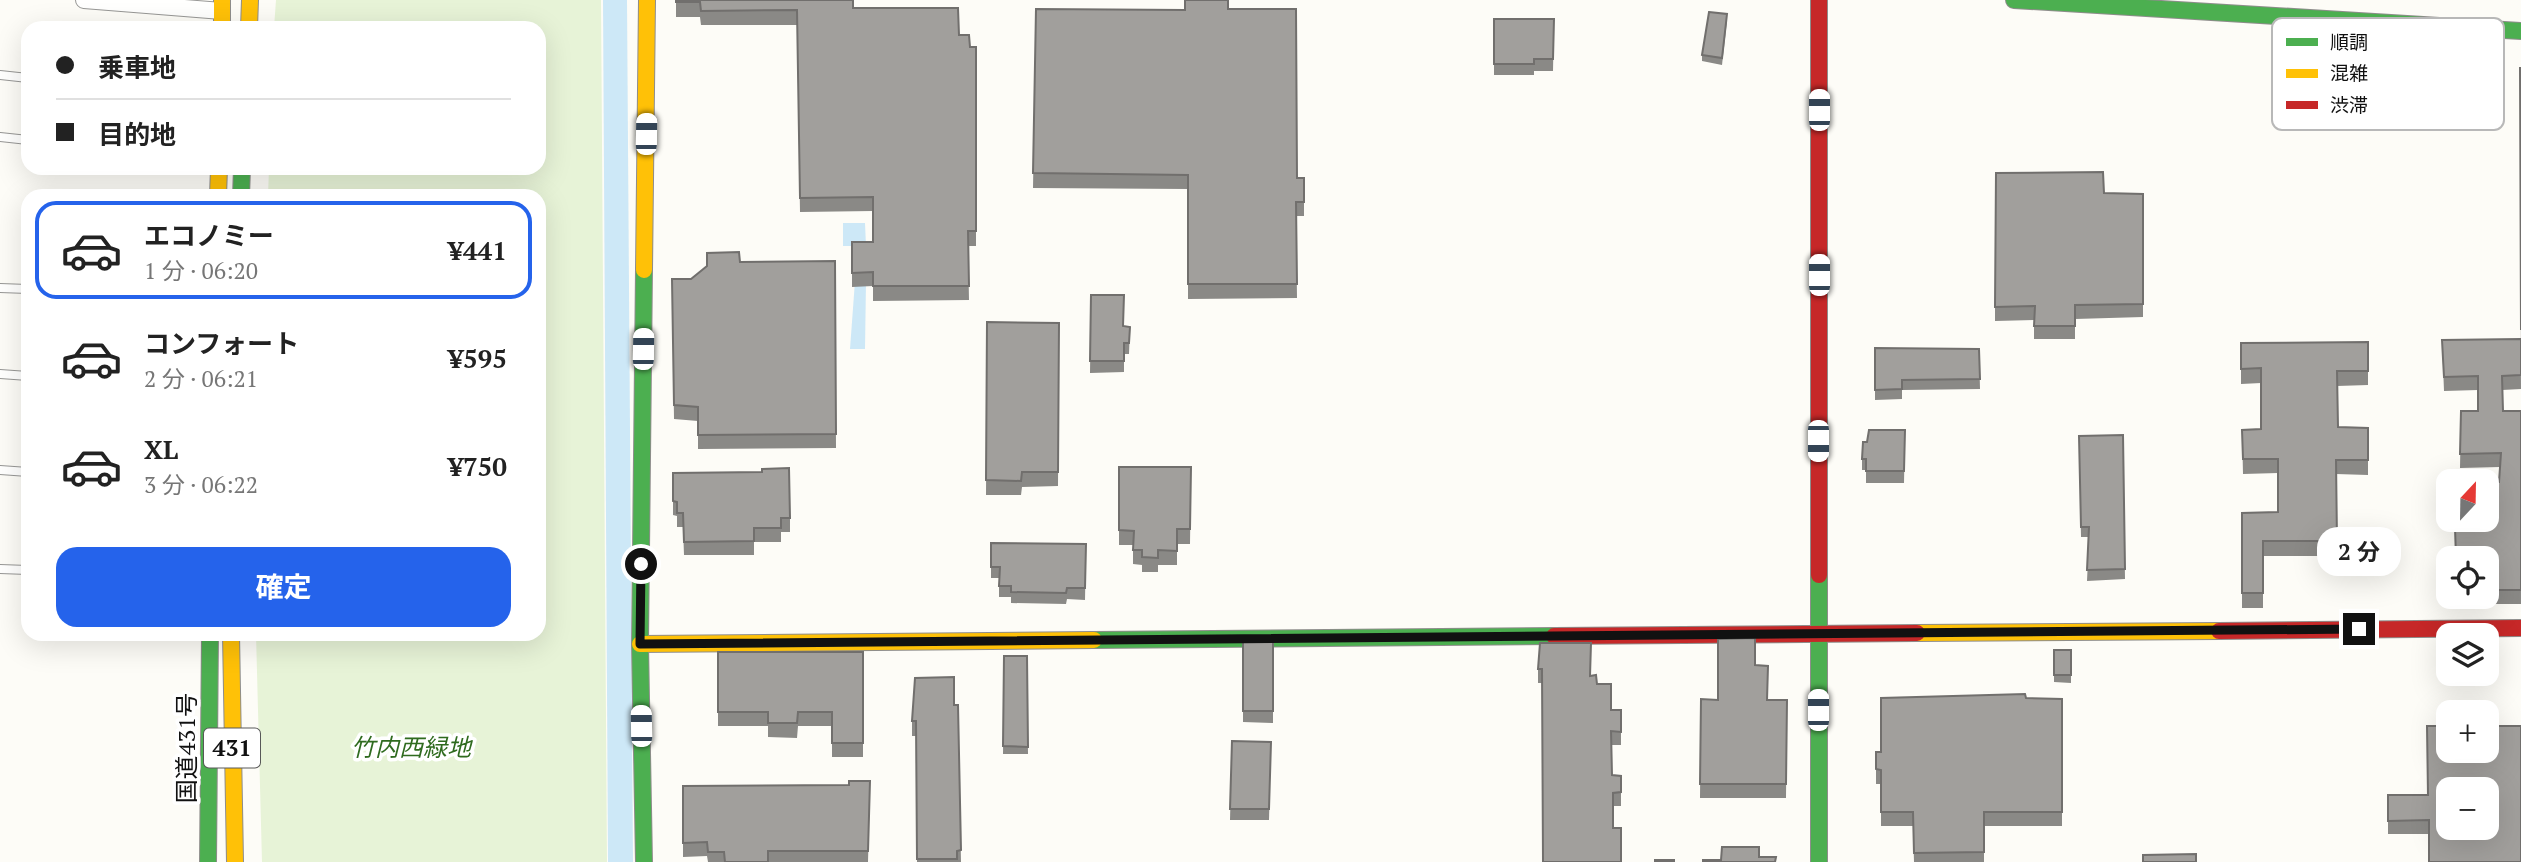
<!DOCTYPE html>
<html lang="ja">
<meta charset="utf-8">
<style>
:root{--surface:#fff;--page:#f2f2f2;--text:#222;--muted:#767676;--line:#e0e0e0;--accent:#2563eb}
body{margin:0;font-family:"PT Serif","Noto Sans JP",serif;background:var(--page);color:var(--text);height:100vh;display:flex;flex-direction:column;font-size:26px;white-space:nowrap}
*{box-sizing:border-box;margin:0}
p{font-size:23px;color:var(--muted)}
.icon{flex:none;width:38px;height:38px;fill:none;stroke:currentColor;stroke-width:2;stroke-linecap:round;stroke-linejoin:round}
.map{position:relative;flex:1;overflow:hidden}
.panel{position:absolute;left:21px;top:189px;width:525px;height:452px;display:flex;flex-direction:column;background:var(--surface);border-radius:21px;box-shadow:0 7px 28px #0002}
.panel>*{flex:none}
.top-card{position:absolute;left:21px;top:21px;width:525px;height:154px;border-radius:21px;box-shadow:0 7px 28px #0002;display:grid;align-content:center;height:154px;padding:0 35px;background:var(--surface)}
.needle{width:46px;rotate:22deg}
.tools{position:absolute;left:2436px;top:469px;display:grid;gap:14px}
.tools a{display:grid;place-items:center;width:63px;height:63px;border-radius:14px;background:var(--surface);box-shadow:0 7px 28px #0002;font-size:35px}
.end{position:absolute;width:32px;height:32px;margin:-16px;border:9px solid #111;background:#fff;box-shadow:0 0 0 4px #fff}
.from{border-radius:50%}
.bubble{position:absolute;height:49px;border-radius:21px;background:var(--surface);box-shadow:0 7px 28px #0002;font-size:23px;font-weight:700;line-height:49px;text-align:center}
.car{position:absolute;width:21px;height:42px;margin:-21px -10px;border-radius:9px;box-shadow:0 0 5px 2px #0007;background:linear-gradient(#fff 24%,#345 0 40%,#fff 0 76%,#345 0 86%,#fff 0)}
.top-card b{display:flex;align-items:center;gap:24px;height:66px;font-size:26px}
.top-card b+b{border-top:2px solid var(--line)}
.top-card i{width:18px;height:18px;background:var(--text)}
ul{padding:12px 0 0;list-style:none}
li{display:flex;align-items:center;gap:21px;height:98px;margin:0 14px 10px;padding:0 21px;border:4px solid transparent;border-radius:21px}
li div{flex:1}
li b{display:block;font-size:26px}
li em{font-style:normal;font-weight:700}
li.current{border-color:var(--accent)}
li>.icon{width:63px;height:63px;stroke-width:1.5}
.action{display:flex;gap:14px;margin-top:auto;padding:14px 35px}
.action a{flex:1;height:80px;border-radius:21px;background:var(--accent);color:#fff;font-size:28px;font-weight:700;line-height:80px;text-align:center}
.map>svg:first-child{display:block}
.green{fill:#e7f3d7}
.water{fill:#cde8f7}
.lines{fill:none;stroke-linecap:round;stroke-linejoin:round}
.lane-casing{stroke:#979795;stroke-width:10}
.street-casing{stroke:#979795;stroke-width:18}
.fast-casing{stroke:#8e8d8b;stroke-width:18}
.slow-casing{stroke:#8e8d8b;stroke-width:18}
.jam-casing{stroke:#8e8d8b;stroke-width:18}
.lane{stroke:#fffffe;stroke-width:8}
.street{stroke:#fffffe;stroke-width:16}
.fast{stroke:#4caf50;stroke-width:16}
.slow{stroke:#ffc107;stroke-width:16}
.jam{stroke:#c62828;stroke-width:16}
.wall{fill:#8a8986}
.building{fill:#a19f9c;stroke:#716f6d;stroke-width:2;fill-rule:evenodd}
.route{stroke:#111;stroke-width:9}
.labels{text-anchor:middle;stroke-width:7;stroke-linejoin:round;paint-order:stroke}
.shield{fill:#fff;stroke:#585858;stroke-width:2}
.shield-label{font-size:23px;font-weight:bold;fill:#111}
.street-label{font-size:24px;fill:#111;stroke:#fff}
.park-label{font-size:24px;font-style:italic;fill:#2f6b1f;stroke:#fff}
.key{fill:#fff;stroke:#b8b8b8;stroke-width:2}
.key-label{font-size:19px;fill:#111}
</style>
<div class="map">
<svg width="2521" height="862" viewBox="0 0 2521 862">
<rect width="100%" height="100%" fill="#fdfcf7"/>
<polygon class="green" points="276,0 601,0 607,862 262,862 256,634 539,634 539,196 268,196 269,168 539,168 539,28 274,28"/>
<g class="water">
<polygon points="603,0 627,0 633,862 608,862"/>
<polygon points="843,223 865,223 866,246 843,246"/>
<polygon points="855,281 866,282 865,349 850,349"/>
</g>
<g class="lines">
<defs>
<g id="lane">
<polyline points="0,75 28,78"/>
<polyline points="0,137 28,140"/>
<polyline points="0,288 28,289"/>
<polyline points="0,374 28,376"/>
<polyline points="0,470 28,472"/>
<polyline points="0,569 28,570"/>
</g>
<polyline id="street" points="84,0 222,11"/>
<g id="fast">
<polyline points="2014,0 2521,31"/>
<polyline points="241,196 242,168"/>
<polyline points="1819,575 1819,862"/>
<polyline points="1094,640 1554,636"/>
<polyline points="208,862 210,634"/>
<polyline points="644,862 640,644 644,270"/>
</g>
<g id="slow">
<polyline points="222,0 222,28"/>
<polyline points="249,28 250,0"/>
<polyline points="218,196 219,168"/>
<polyline points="644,270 647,0"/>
<polyline points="1917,633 2219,631"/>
<polyline points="231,634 235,862"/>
<polyline points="640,644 1094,640"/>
</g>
<g id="jam">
<polyline points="1819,0 1819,575"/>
<polyline points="2219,631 2521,628"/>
<polyline points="1554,636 1917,633"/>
</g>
</defs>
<use href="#lane" class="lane-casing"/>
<use href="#street" class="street-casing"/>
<use href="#fast" class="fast-casing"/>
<use href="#slow" class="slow-casing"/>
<use href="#jam" class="jam-casing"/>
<use href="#lane" class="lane"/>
<use href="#street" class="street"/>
<use href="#fast" class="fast"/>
<use href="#slow" class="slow"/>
<use href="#jam" class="jam"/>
</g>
<g class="wall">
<polygon points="676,0 853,8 959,35 970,47 976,47 976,246 968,246 969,300 873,301 873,286 852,287 852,273 873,242 873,211 800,212 797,25 701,25 700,17 676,17"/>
<polygon points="1036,9 1185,10 1228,9 1297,178 1304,202 1304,216 1296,216 1297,298 1188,299 1188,189 1033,188"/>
<polygon points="1494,19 1554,19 1553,71 1534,71 1534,75 1494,75"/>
<polygon points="1727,21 1722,65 1702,61 1702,55"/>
<polygon points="2520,68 2521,389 2502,390 2503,411 2521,411 2521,604 2456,604 2456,597 2487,597 2487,558 2474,528 2499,482 2500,467 2460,468 2461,411 2478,411 2478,390 2444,391 2442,340 2521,339"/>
<polygon points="2104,193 2143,194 2143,317 2075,319 2075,339 2034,339 2034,320 1995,321 1995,307"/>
<polygon points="707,253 740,262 835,261 836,448 698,449 698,421 674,419 672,279 691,279 707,267"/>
<polygon points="1091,295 1123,326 1130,327 1129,354 1124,354 1124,372 1090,373"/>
<polygon points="987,322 1059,323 1058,486 1022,487 1021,495 986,495"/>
<polygon points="2368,342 2368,385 2337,386 2338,427 2368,428 2368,475 2336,474 2337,556 2263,556 2263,608 2242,608 2242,513 2278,512 2278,473 2243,474 2242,430 2261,429 2261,383 2241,384 2241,343"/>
<polygon points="1875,348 1979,349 1980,389 1902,390 1902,399 1875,400"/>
<polygon points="1905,430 1904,483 1866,483 1866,470 1862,470 1862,459"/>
<polygon points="2123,435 2125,579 2087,581 2089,537 2081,537 2079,436"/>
<polygon points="1119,467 1191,467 1190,544 1177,544 1177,565 1158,565 1158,572 1142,572 1142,565 1133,564 1133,545 1119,545"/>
<polygon points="673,473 790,518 790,532 781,532 781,542 754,542 754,555 684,555 683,527 677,527 677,516 673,515"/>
<polygon points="991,543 1086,544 1085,600 1067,599 1066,604 1011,603 1011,597 999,597 999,578 991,578"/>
<polygon points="1243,641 1273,641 1273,723 1243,722"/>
<polygon points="2054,650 2071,650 2071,683 2054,682"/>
<polygon points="718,652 863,652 863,757 832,757 832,726 798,726 797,738 768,737 768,726 718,726"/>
<polygon points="1004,656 1027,656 1028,754 1003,754"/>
<polygon points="1755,665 1768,700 1787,700 1786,798 1700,798 1701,699 1718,700"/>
<polygon points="1538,669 1590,676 1597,684 1611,710 1621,710 1621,745 1611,745 1612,775 1621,776 1621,806 1613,806 1613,828 1542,683 1538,683"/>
<polygon points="2026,698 2062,699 2062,826 1984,826 1984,862 1914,862 1913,826 1881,826 1881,784 1876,784 1876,752 1881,752"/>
<polygon points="954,705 958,705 961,862 917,862 916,736 912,736 912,721"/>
<polygon points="1232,741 1271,742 1269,820 1230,820"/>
<polygon points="870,781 868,862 708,862 707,856 683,857 683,786 849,785"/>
<polygon points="2388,795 2428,795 2429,834 2388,834"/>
</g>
<g class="building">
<polygon points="676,0 853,0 853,8 958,8 959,35 969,35 970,47 976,47 976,231 968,231 969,286 873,286 873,272 852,273 852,242 873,242 873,197 800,198 797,10 701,11 700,2 676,2"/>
<polygon points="1185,0 1228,0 1228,9 1296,9 1297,178 1304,178 1304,202 1296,202 1297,284 1188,284 1188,175 1033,173 1036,9 1185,10"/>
<polygon points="1709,12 1727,14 1722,58 1702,55"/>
<polygon points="1494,19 1554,19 1553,59 1534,59 1534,64 1494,64"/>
<polygon points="2520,68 2521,68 2521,330"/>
<polygon points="2103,172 2104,193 2143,194 2143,304 2075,305 2075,326 2034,326 2035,306 1995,307 1996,173"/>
<polygon points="739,252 740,262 835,261 836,434 698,435 698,407 674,405 672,279 691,279 707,266 707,253"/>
<polygon points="1091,295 1124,295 1123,326 1130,327 1129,343 1124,343 1124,361 1090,361"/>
<polygon points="987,322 1059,323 1058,472 1022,472 1021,481 986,480"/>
<polygon points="2521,339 2521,375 2502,376 2503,411 2521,411 2521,590 2487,590 2487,558 2456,558 2455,528 2474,528 2474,520 2487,520 2487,482 2499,482 2501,453 2460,454 2461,411 2478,411 2478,376 2444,377 2442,340"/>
<polygon points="2368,342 2368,371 2337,371 2338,427 2368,428 2368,460 2336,460 2337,541 2263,541 2263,593 2242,593 2242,513 2278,512 2278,459 2243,459 2242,430 2261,429 2261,368 2241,369 2241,343"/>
<polygon points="1875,348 1979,349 1980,379 1902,380 1902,389 1875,390"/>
<polygon points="1869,430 1905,430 1904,471 1866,471 1866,459 1862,459 1863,442 1867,442"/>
<polygon points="2123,435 2125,569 2087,570 2089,527 2081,527 2079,436"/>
<polygon points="1119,467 1191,467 1190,529 1177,529 1177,551 1158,550 1158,558 1142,557 1142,550 1133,550 1134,531 1119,530"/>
<polygon points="789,468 790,518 781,518 781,528 754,528 754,541 684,542 683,513 677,513 677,502 673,501 673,473 762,472 762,469"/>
<polygon points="991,543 1086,544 1085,588 1067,588 1066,593 1011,592 1011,586 999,586 1000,567 991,567"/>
<polygon points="1755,638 1755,665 1768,666 1767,700 1787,700 1786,784 1700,784 1701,699 1718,700 1718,639"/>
<rect x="1243" y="641" width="30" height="70"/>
<polygon points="1540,643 1591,643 1590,676 1596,675 1597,684 1611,684 1611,710 1621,710 1621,732 1611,731 1612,775 1621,776 1621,792 1613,793 1613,828 1621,828 1621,862 1543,862 1542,669 1538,669"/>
<rect x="2054" y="650" width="17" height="25"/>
<polygon points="718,652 863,652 863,743 832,743 832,712 798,712 797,723 768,723 768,712 718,712"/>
<polygon points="1004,656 1027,656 1028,747 1003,746"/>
<polygon points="954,677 954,705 958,705 961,850 957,851 957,859 917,859 916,721 912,721 915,678"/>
<polygon points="2025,694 2026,698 2062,699 2062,812 1984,812 1984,852 1914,853 1913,812 1881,812 1881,770 1876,769 1876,752 1881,752 1881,698"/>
<path d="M2427,726H2448V751H2487V726H2521V862H2429V820L2388,821V795H2428ZM2448,789H2487V828H2448Z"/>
<polygon points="1232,741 1271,742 1269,809 1230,809"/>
<polygon points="849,781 870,781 868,851 768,851 768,862 725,862 724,852 708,852 707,842 683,843 683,786 849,785"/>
<polygon points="1722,847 1759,847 1759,857 1776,857 1775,862 1703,862 1703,860 1721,860"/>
<polygon points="2196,854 2196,862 2143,862 2143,855"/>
<rect x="1655" y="860" width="19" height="2"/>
</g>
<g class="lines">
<polyline class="route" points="641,564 640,644 2359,629"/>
</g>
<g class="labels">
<rect class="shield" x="204" y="728.5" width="56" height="39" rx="5"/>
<g class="shield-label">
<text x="232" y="756">431</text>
</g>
<g class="street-label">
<text transform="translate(187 748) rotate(-90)" y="8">国道431号</text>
</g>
<g class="park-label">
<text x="411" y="756">竹内西緑地</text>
</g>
</g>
<rect x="2272" y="18" width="232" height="112" rx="10" class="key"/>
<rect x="2286" y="38" width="32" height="8" fill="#4caf50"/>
<rect x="2286" y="69" width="32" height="9" fill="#ffc107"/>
<rect x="2286" y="101" width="32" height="8" fill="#c62828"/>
<g class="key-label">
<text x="2330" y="49">順調</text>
<text x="2330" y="80">混雑</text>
<text x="2330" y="112">渋滞</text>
</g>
</svg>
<div class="tools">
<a><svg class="needle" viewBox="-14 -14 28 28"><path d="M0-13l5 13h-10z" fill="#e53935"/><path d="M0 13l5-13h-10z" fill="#767676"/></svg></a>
<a><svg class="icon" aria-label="locate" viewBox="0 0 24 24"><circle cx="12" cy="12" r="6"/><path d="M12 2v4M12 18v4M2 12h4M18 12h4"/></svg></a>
<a><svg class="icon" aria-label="layers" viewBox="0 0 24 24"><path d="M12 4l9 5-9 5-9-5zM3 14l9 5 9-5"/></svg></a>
<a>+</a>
<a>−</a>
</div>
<i class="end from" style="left:641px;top:564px"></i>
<i class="end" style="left:2359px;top:629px"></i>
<div class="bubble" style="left:2317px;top:527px;width:84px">2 分</div>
<i class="car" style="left:1819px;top:110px;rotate:0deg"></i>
<i class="car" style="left:646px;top:134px;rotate:1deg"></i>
<i class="car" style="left:1819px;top:275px;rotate:0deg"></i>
<i class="car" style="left:643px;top:349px;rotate:1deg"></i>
<i class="car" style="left:1818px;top:441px;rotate:180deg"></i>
<i class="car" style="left:1818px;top:710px;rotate:0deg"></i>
<i class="car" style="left:641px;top:726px;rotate:359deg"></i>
<div class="top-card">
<b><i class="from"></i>乗車地</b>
<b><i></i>目的地</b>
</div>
<section class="panel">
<ul>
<li class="current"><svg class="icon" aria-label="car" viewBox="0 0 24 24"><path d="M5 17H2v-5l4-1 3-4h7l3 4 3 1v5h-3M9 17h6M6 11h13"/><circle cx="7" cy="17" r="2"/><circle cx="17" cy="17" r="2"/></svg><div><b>エコノミー</b><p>1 分 · 06:20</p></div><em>¥441</em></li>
<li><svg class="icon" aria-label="car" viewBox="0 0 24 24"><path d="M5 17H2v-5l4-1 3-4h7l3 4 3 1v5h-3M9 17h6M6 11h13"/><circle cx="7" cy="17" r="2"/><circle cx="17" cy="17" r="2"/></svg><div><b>コンフォート</b><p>2 分 · 06:21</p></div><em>¥595</em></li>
<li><svg class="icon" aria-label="car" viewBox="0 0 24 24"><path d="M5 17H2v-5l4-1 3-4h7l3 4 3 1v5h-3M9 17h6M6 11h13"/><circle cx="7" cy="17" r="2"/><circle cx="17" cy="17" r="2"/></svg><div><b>XL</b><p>3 分 · 06:22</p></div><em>¥750</em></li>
</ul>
<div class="action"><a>確定</a></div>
</section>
</div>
